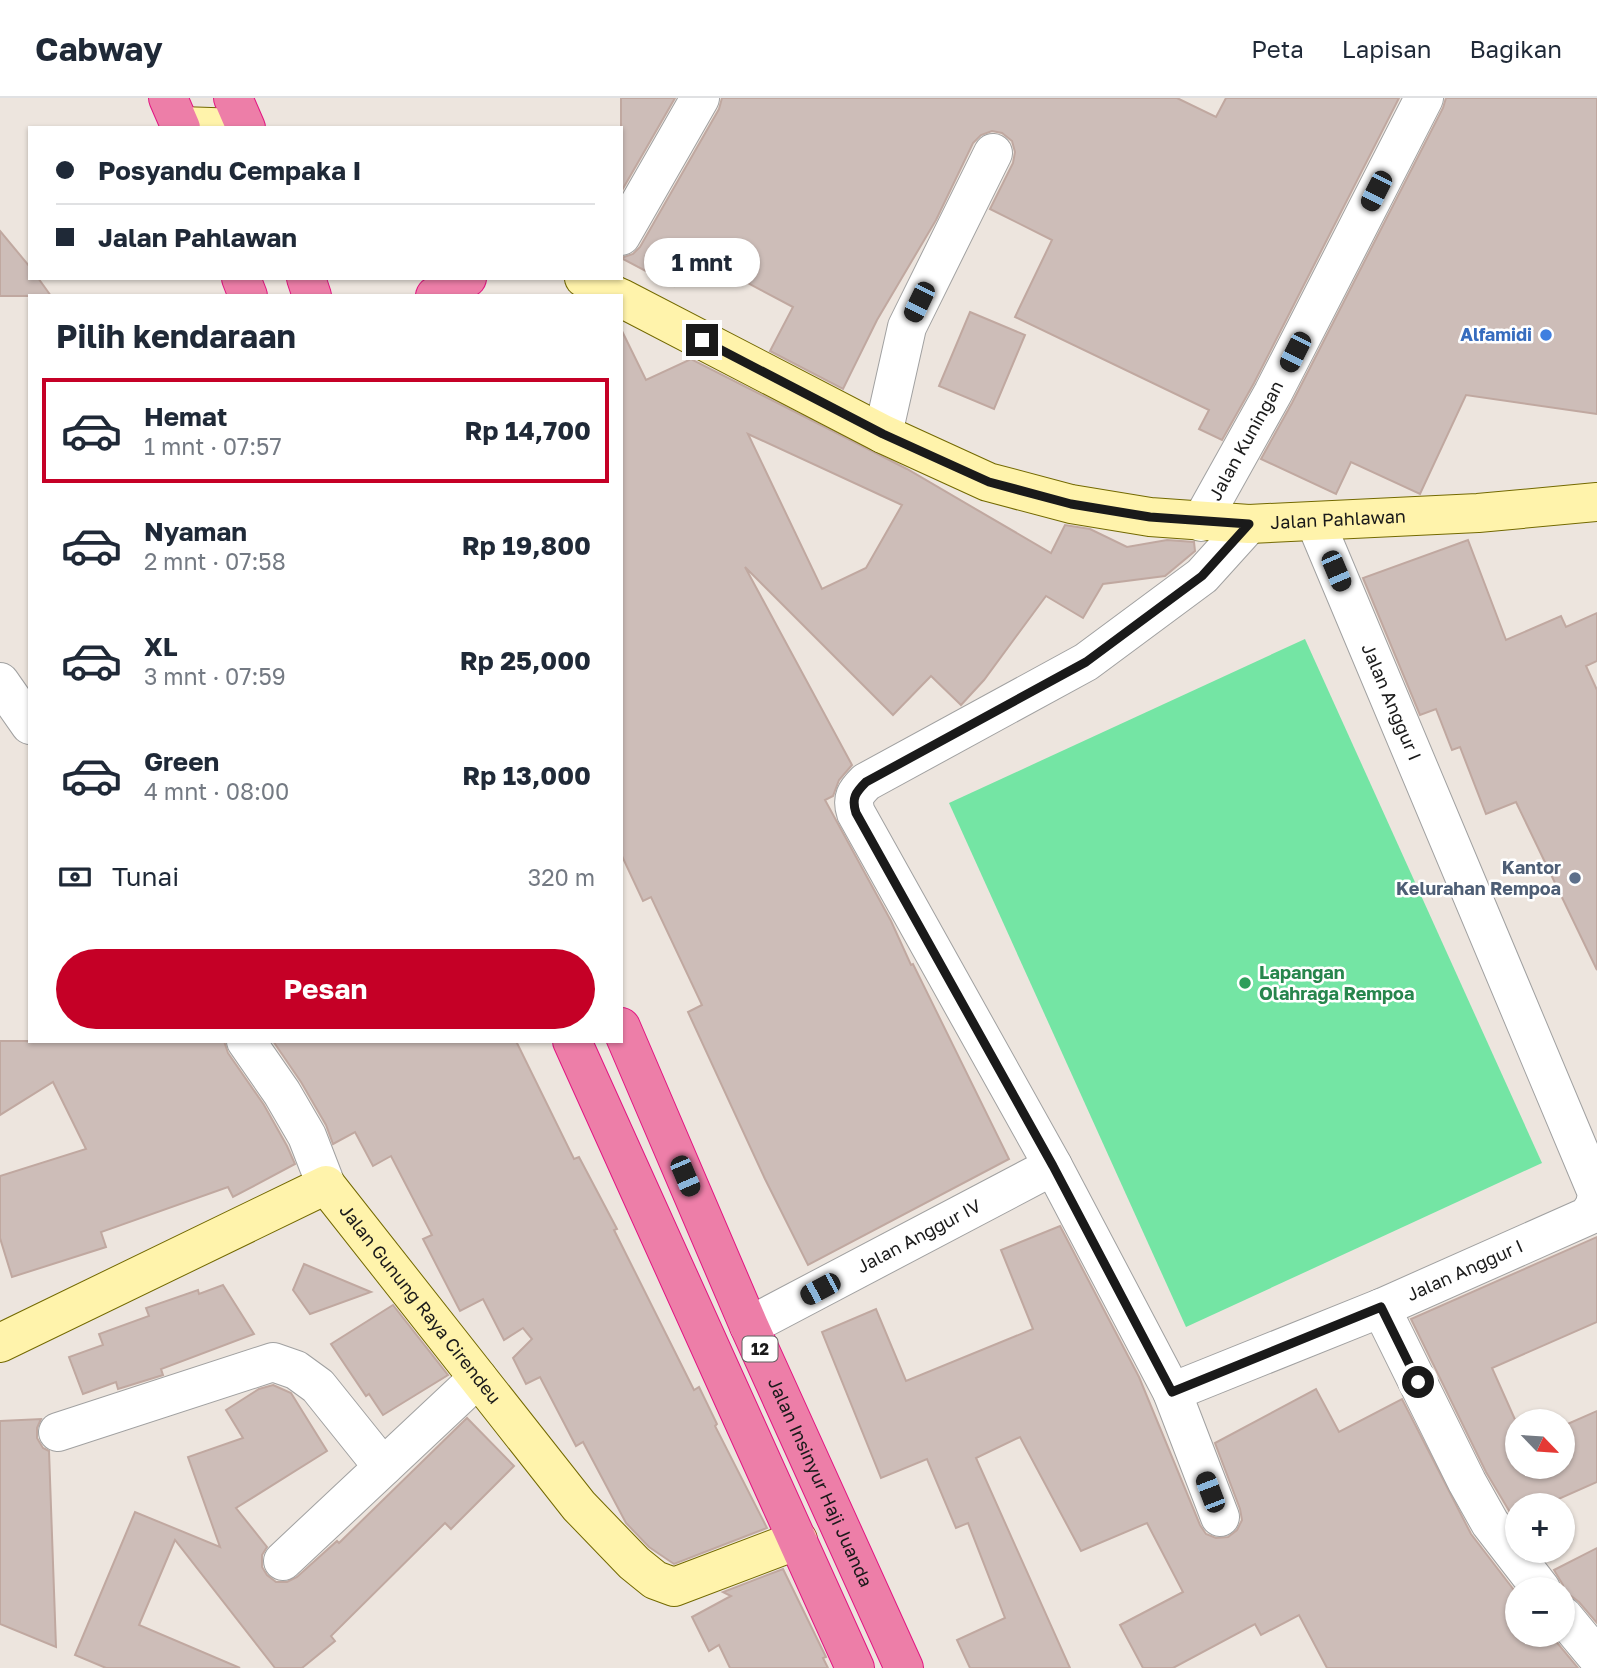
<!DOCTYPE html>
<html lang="id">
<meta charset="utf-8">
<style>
:root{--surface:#fff;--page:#f2f2f3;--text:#1f2937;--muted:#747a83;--line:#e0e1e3;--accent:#c50026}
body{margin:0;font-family:"Golos Text",sans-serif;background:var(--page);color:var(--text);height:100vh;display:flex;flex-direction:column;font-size:26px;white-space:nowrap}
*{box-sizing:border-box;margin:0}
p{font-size:23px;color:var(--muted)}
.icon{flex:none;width:38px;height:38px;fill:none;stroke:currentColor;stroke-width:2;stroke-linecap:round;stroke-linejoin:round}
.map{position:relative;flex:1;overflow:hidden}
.sheet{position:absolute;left:28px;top:196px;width:595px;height:749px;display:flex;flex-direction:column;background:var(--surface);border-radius:0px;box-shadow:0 2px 5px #0004}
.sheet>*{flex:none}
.hud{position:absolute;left:28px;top:28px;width:595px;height:154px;border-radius:0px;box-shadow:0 2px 5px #0004;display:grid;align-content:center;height:154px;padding:0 28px;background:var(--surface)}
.needle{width:46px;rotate:115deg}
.tools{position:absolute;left:1505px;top:1311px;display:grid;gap:14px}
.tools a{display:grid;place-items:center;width:70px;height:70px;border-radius:50%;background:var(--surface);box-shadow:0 2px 5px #0004;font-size:35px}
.end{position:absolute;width:32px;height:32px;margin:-16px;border:9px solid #1a1a1a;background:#fff;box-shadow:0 0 0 4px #fff}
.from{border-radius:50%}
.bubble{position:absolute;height:49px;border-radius:24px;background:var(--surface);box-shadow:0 2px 5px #0004;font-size:23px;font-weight:700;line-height:49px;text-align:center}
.car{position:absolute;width:21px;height:42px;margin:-21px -10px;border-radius:9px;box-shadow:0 0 5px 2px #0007;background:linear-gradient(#222 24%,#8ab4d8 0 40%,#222 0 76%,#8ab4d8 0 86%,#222 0)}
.hud b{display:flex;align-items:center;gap:24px;height:66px;font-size:26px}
.hud b+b{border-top:2px solid var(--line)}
.hud i{width:18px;height:18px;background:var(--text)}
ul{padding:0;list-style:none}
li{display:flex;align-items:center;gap:21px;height:105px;margin:0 14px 10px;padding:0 14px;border:4px solid transparent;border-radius:0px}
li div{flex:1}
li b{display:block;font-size:26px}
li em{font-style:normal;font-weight:700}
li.selected{border-color:var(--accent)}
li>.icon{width:63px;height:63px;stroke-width:1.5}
h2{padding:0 28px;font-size:32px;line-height:84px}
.pay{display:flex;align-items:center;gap:18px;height:77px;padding:0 28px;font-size:26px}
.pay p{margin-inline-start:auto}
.action{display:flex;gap:14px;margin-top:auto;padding:14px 28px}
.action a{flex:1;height:80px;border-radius:42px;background:var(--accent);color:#fff;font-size:28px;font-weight:700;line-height:80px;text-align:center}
header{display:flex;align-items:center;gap:42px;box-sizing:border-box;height:98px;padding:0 35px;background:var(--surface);border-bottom:2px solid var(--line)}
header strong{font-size:33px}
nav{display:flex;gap:38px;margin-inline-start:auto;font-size:24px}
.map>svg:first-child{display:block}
.pitch{fill:#74e5a4}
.building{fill:#cdbdb8;stroke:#c0a8a0;stroke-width:2;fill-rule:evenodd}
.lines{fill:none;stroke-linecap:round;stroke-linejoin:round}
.street-casing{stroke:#a1a1a1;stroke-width:40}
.secondary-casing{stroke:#736900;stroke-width:40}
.highway-casing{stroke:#e21582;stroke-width:40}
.street{stroke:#fff;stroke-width:38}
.secondary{stroke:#fff3ab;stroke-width:38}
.highway{stroke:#ed7ea8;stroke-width:38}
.route{stroke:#1a1a1a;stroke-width:9}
.shop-dot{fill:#3f7fe0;stroke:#fff;stroke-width:2.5}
.service-dot{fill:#5c6f8a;stroke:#fff;stroke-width:2.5}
.leisure-dot{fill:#2e9e5b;stroke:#fff;stroke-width:2.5}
.labels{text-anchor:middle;stroke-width:5;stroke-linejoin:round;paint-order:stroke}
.shield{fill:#fff;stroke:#5f5f5f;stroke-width:2}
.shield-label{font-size:16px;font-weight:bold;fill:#1a1a1a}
.shop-label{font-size:18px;font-weight:bold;fill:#366cbe;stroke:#fff;text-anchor:end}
.street-label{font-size:18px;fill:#1a1a1a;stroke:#fff}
.service-label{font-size:18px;font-weight:bold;fill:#4e5e75;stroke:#fff;text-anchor:end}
.leisure-label{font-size:18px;font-weight:bold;fill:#27864d;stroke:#fff;text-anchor:start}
</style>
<header>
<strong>Cabway</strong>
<nav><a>Peta</a><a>Lapisan</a><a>Bagikan</a></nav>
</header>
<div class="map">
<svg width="1597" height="1570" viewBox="0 0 1597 1570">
<rect width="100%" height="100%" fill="#ede5de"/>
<polygon class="pitch" points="1305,541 1542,1065 1186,1229 949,705"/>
<g class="building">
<polygon points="621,0 675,0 621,94"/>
<polygon points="722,0 1177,0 1216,19 1226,0 1399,0 1254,285 1222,342 1199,331 1209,312 1015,219 1052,142 990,111 1013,65 1015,54 1012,43 1002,35 992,33 981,37 973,45 936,122 877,222 843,291 770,253 793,209 691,155 674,188 621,160 633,156 640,149 719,11"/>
<polygon points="1446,0 1597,0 1597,316 1466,297 1420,396 1351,364 1336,396 1261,361 1292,305 1443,10"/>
<polygon points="0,133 30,169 30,180 38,180 51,198 0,198"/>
<polygon points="970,214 1025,237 994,311 939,288"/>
<path d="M621,231L646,282L691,261L907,371L1051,455L1065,427L1090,431L1127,449L1167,442L1194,444L1195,453L1165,478L1103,486L1083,520L1046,498L984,582L961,607L931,578L893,617L745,469L852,667L839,682L833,698L825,702L891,823L911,867L913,866L1009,1061L808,1167L765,1081L688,914L702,907L651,799L643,803L621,756ZM748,336L902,407L866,470L822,491Z"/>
<polygon points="1468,442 1506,542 1561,518 1566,529 1597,515 1597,563 1586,568 1597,592 1597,872 1516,704 1486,716 1460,649 1452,652 1436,611 1420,617 1363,480"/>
<polygon points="0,943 224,943 228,955 264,1007 287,1048 295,1066 233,1099 228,1089 101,1134 106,1149 12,1179 0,1140 0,1078 86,1051 53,984 0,1017"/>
<polygon points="273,943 516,943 574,1061 579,1059 617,1131 614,1132 694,1292 699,1289 717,1326 715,1328 767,1430 674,1466 649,1449 626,1425 583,1344 576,1348 540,1279 526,1286 513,1260 532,1241 523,1230 504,1242 483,1201 460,1213 423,1141 432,1137 391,1058 373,1068 355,1034 333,1046 326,1027 301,984"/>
<polygon points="1060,1128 1139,1279 1200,1427 1206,1436 1216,1440 1228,1439 1237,1432 1242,1422 1240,1411 1215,1345 1316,1291 1339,1334 1402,1301 1471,1436 1517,1496 1517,1536 1550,1536 1578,1570 1327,1570 1299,1517 1261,1537 1255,1526 1173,1570 1143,1570 1120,1527 1183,1494 1147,1425 1081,1453 1020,1339 976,1360 1070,1570 970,1570 957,1542 1005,1520 968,1425 956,1430 927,1361 881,1380 822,1234 876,1211 906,1283 1033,1231 1001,1152"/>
<polygon points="1597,1139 1597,1224 1492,1270 1517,1326 1517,1368 1563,1368 1563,1328 1597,1313 1597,1384 1545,1407 1517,1407 1517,1419 1514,1421 1486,1374 1411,1221"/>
<polygon points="304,1166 371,1194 310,1216 293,1192"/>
<polygon points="223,1187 254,1236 161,1271 163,1277 118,1291 116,1284 83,1296 69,1259 103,1247 99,1236 149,1218 146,1210 198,1192 199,1196"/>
<polygon points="393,1207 448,1277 383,1317 369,1296 366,1298 331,1246"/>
<polygon points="273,1287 291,1295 327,1353 236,1410 267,1449 262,1457 262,1469 267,1477 276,1484 287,1484 297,1479 337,1443 339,1445 467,1320 514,1368 451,1431 445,1425 331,1538 335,1543 302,1570 275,1570 175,1442 139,1527 240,1570 106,1570 75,1557 135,1414 220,1449 188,1359 243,1340 226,1312 259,1291"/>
<polygon points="41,1321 37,1330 37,1340 43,1350 49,1353 56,1549 0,1526 0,1323"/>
<polygon points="1597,1450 1597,1525 1579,1504 1571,1498 1563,1497 1563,1487 1554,1472"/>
<polygon points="783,1471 825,1557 826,1559 823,1560 828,1570 730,1570 719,1547 709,1553 692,1519 731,1498 723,1494"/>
</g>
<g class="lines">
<defs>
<g id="street">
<polyline points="621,138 700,0"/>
<polyline points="883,336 907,229 993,55"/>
<path id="s1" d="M1201,424L1273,295L1424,0"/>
<polyline points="0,584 30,627"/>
<polyline points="246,943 282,995 307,1038 326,1087"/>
<polyline points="1381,1210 1467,1384 1490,1425 1541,1491"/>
<path id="s2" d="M749,1228L1053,1068"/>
<path id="s3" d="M1172,1294L1381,1210L1588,1118L1595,1107L1597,1095L1315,423"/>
<polyline points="58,1334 273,1264 296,1272 318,1288 383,1369"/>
<path d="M1220,1419L1172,1294L1053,1068L856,715C851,700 856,694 866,684L1086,564L1202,478L1249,426"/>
<polyline points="283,1463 478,1280"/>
<polyline points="1563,1518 1597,1559"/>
</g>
<g id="secondary">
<polyline points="181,28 240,30"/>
<polyline points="584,180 616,198"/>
<path id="s4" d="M621,200L883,336L988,384L1071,406L1150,419L1249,426L1478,415L1597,404"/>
<path id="s5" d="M0,1245L326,1087L579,1408L634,1465L655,1482L674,1489L798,1442"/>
</g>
<g id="highway">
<polyline points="168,0 181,30"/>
<polyline points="233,0 246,30"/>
<polyline points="241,180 248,198"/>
<polyline points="306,180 312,198"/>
<polyline points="435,198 467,180"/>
<path id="s6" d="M621,929L749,1228L904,1570"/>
<polyline points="572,943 855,1570"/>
</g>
</defs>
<use href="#street" class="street-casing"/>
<use href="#secondary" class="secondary-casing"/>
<use href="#highway" class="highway-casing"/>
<use href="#street" class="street"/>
<use href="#secondary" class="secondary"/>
<use href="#highway" class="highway"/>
</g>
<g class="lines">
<path class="route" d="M702,242L883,336L989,384L1071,406L1150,419L1249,426L1202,478L1086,564L866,684C856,694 851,700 856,715L1053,1068L1172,1294L1381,1209L1418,1284"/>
</g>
<circle class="shop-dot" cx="1546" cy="237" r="7"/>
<circle class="service-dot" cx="1575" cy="780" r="7"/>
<circle class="leisure-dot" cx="1245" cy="885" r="7"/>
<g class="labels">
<rect class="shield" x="742.5" y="1238.5" width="35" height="25" rx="5"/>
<g class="shield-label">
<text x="760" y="1257">12</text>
</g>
<g class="shop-label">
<text x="1532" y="243">Alfamidi</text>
</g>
<g class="street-label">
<text dy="6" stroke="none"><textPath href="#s1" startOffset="93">Jalan Kuningan</textPath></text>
<text dy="6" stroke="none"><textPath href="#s4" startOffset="765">Jalan Pahlawan</textPath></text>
<text transform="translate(1391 604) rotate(67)" y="6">Jalan Anggur I</text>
<text dy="6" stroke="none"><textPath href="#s2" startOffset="192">Jalan Anggur IV</textPath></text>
<text dy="6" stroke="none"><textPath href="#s3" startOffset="317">Jalan Anggur I</textPath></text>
<text dy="6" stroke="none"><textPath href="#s5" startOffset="514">Jalan Gunung Raya Cirendeu</textPath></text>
<text dy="6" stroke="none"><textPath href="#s6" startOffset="497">Jalan Insinyur Haji Juanda</textPath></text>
</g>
<g class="service-label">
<text x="1561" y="776">Kantor<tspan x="1561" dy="21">Kelurahan Rempoa</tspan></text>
</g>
<g class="leisure-label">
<text x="1259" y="881">Lapangan<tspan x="1259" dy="21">Olahraga Rempoa</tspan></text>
</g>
</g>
</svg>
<div class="tools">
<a><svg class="needle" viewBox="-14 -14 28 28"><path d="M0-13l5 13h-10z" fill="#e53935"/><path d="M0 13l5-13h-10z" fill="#747a83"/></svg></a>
<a>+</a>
<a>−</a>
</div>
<i class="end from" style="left:1418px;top:1284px"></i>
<i class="end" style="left:702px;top:242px"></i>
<div class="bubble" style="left:644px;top:140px;width:116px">1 mnt</div>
<i class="car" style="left:1376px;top:93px;rotate:207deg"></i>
<i class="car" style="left:919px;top:204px;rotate:206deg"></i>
<i class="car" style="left:1295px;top:254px;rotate:207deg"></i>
<i class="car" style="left:1336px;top:473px;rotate:157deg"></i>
<i class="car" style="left:685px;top:1078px;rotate:157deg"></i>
<i class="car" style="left:820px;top:1191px;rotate:242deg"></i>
<i class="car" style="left:1210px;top:1394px;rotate:339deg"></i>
<div class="hud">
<b><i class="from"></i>Posyandu Cempaka I</b>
<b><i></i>Jalan Pahlawan</b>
</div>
<section class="sheet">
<h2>Pilih kendaraan</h2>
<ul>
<li class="selected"><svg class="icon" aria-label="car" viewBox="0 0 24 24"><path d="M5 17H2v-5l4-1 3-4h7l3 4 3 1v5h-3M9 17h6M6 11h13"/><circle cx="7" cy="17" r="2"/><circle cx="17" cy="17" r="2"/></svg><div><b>Hemat</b><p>1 mnt · 07:57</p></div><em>Rp 14,700</em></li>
<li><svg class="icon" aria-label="car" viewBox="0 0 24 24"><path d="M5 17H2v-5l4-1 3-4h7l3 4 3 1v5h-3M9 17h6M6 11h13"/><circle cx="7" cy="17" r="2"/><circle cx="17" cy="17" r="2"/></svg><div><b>Nyaman</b><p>2 mnt · 07:58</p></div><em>Rp 19,800</em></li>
<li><svg class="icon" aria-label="car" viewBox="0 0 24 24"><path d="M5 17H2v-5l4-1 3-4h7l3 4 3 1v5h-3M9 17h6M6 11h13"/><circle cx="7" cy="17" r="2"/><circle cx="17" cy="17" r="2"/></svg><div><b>XL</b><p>3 mnt · 07:59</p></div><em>Rp 25,000</em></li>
<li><svg class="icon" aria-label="car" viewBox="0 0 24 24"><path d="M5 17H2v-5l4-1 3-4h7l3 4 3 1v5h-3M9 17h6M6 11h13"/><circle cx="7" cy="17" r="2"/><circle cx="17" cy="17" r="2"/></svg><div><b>Green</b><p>4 mnt · 08:00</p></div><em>Rp 13,000</em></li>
</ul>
<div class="pay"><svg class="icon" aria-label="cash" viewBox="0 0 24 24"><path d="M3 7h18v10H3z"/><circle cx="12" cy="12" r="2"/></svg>Tunai<p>320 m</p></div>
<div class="action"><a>Pesan</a></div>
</section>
</div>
